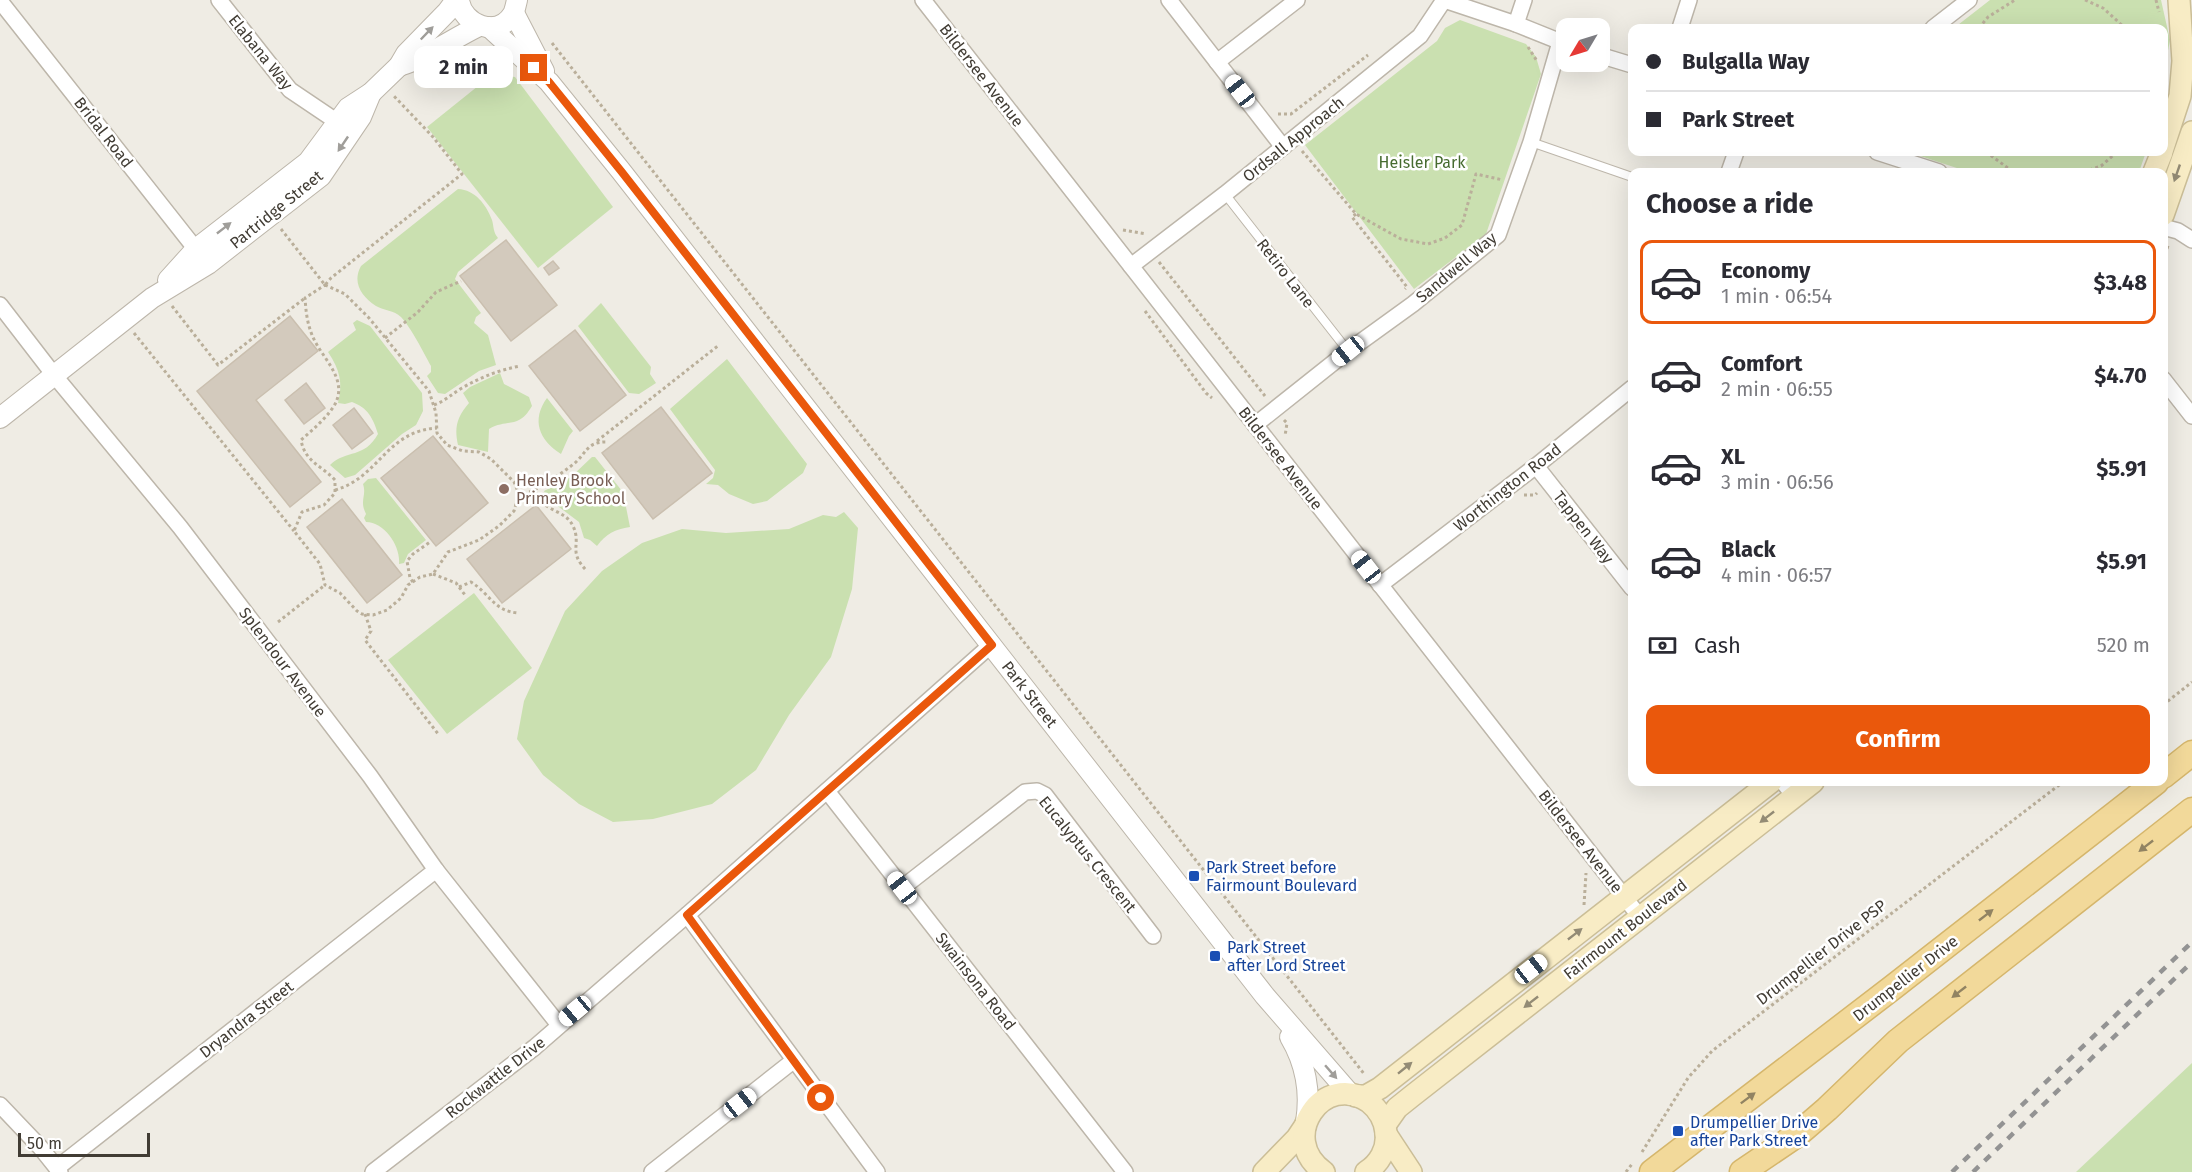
<!DOCTYPE html>
<meta charset="utf-8">
<style>
:root{--surface:#fff;--page:#f2f2f3;--text:#2b2b33;--muted:#7c7c81;--line:#e1e1e2;--accent:#ea580c}
body{margin:0;font-family:"Fira Sans",sans-serif;background:var(--page);color:var(--text);height:100vh;display:flex;flex-direction:column;font-size:22px;white-space:nowrap}
*{box-sizing:border-box;margin:0}
p{font-size:20px;color:var(--muted)}
.icon{flex:none;width:33px;height:33px;fill:none;stroke:currentColor;stroke-width:2;stroke-linecap:round;stroke-linejoin:round}
.map{position:relative;flex:1;overflow:hidden}
.sheet{position:absolute;left:1628px;top:168px;width:540px;height:618px;display:flex;flex-direction:column;background:var(--surface);border-radius:12px;box-shadow:0 6px 24px #0002}
.sheet>*{flex:none}
.hud{position:absolute;left:1628px;top:24px;width:540px;height:132px;border-radius:12px;box-shadow:0 6px 24px #0002;display:grid;align-content:center;height:132px;padding:0 18px;background:var(--surface)}
.needle{width:39px;rotate:232deg}
.controls{position:absolute;left:1556px;top:18px;display:grid;gap:12px}
.controls a{display:grid;place-items:center;width:54px;height:54px;border-radius:12px;background:var(--surface);box-shadow:0 6px 24px #0002;font-size:30px}
.scale{position:absolute;left:18px;bottom:15px;width:132px;box-sizing:border-box;padding-left:6px;border:3px solid #413c34;border-top:0;font-size:16px;line-height:21px;white-space:nowrap;color:#413c34;-webkit-text-stroke:4px #fff;paint-order:stroke}
.end{position:absolute;width:27px;height:27px;margin:-14px;border:8px solid #ea580c;background:#fff;box-shadow:0 0 0 3px #fff}
.from{border-radius:50%}
.bubble{position:absolute;height:42px;border-radius:12px;background:var(--surface);box-shadow:0 6px 24px #0002;font-size:20px;font-weight:700;line-height:42px;text-align:center}
.car{position:absolute;width:18px;height:36px;margin:-18px -9px;border-radius:8px;box-shadow:0 0 4px 2px #0007;background:linear-gradient(#fff 24%,#345 0 40%,#fff 0 76%,#345 0 86%,#fff 0)}
.hud b{display:flex;align-items:center;gap:21px;height:57px;font-size:22px}
.hud b+b{border-top:2px solid var(--line)}
.hud i{width:15px;height:15px;background:var(--text)}
ul{padding:0;list-style:none}
li{display:flex;align-items:center;gap:18px;height:84px;margin:0 12px 9px;padding:0 6px;border:3px solid transparent;border-radius:12px}
li div{flex:1}
li b{display:block;font-size:22px}
li em{font-style:normal;font-weight:700}
li.current{border-color:var(--accent)}
li>.icon{width:54px;height:54px;stroke-width:1.5}
h2{padding:0 18px;font-size:27px;line-height:72px}
.pay{display:flex;align-items:center;gap:15px;height:66px;padding:0 18px;font-size:22px}
.pay p{margin-inline-start:auto}
.cta{display:flex;gap:12px;margin-top:auto;padding:12px 18px}
.cta a{flex:1;height:69px;border-radius:12px;background:var(--accent);color:#fff;font-size:24px;font-weight:700;line-height:69px;text-align:center}
.map>svg:first-child{display:block}
.green{fill:#cae0b0}
.building{fill:#d3cabd;stroke:#cabfaf;stroke-width:1.5}
.lines{fill:none;stroke-linecap:round;stroke-linejoin:round}
.service-casing{stroke:#bdb6aa;stroke-width:10}
.minor-casing{stroke:#bdb6aa;stroke-width:18}
.tertiary-casing{stroke:#bdb6aa;stroke-width:22}
.secondary-casing{stroke:#cbbe97;stroke-width:24}
.primary-casing{stroke:#d5b66c;stroke-width:27}
.path{stroke:#baaf9a;stroke-width:3;stroke-dasharray:3 3;stroke-linecap:butt}
.service{stroke:#fff;stroke-width:8}
.minor{stroke:#fff;stroke-width:15}
.tertiary{stroke:#fff;stroke-width:20}
.secondary{stroke:#f8ecc5;stroke-width:21}
.primary{stroke:#f2d99a;stroke-width:24}
.rail{stroke:#939393;stroke-width:4.5;stroke-dasharray:8 8;stroke-linecap:butt}
.oneway{fill:#a09e9a}
.oneway2{fill:#938b75}
.oneway3{fill:#918362}
.route{stroke:#ea580c;stroke-width:8}
.education-dot{fill:#8d6e63;stroke:#fff;stroke-width:2}
.transit-dot{fill:#1a4fb4;stroke:#fff;stroke-width:2}
.labels{text-anchor:middle;stroke-width:5;stroke-linejoin:round;paint-order:stroke}
.street-label{font-size:16px;fill:#413c34;stroke:#fff}
.park-label{font-size:16px;fill:#466b2f;stroke:#fff}
.education-label{font-size:16px;fill:#785e54;stroke:#fff;text-anchor:start}
.transit-label{font-size:16px;fill:#164399;stroke:#fff;text-anchor:start}
</style>
<div class="map">
<svg width="2192" height="1172" viewBox="0 0 2192 1172">
<rect width="100%" height="100%" fill="#efece4"/>
<g class="green">
<polygon points="1990,0 2161,0 2170,40 2163,77 2163,28 1954,28"/>
<polygon points="1460,20 1526,44 1536,57 1541,74 1486,234 1414,289 1305,145 1437,41 1445,28"/>
<polygon points="493,74 515,77 613,207 538,268 427,127"/>
<polygon points="1908,152 2146,152 2139,172 1969,172"/>
<path d="M458,189C475,190 486,204 492,220C494,227 493,232 498,238L458,272L455,279L481,313L476,317L474,323L488,335L496,365L479,371L445,394L438,393L427,376L431,372V366C424,353 410,326 401,317C394,310 384,311 376,306C361,296 352,282 361,266Z"/>
<polygon points="601,303 651,367 650,374 656,383 639,394 629,393 578,326"/>
<path d="M357,320L370,326L422,393L423,411L416,425L402,434L355,475L345,478L330,465C347,449 364,459 378,434C373,418 368,408 352,402L345,404L338,403C343,383 340,370 328,352L356,330L353,323Z"/>
<polygon points="727,359 807,464 803,473 767,501 753,504 729,494 718,485 706,484 713,478 715,470 670,409"/>
<path d="M500,373L504,384L529,397L532,406C518,430 508,418 489,429L488,452L458,445C454,427 457,417 469,403L463,393L470,387Z"/>
<path d="M547,398L573,431L569,436L561,454C539,440 531,420 547,398Z"/>
<path d="M592,457H595L622,491L619,495L626,507L630,527C615,529 606,534 597,546L590,540L584,538L579,522L547,498L544,491L571,477Z"/>
<path d="M376,478L426,540L408,554L404,563L399,564C401,547 385,522 366,522L364,518L366,514C359,500 367,496 363,484L368,479Z"/>
<polygon points="844,512 858,528 852,589 831,657 789,715 756,770 712,804 653,819 613,822 579,804 543,775 517,739 524,701 565,611 602,571 642,543 682,529 726,533 789,529 823,515 836,517"/>
<polygon points="474,593 532,668 447,734 388,660"/>
<polygon points="2192,1063 2192,1172 2076,1172"/>
</g>
<g class="building">
<polygon points="506,240 557,305 511,341 460,276"/>
<polygon points="553,261 559,268 549,275 544,268"/>
<polygon points="290,316 318,351 256,400 321,482 290,507 197,391"/>
<polygon points="575,330 626,395 580,431 529,366"/>
<polygon points="306,383 325,408 304,424 285,400"/>
<polygon points="661,407 712,473 653,519 602,453"/>
<polygon points="354,408 373,433 352,449 333,425"/>
<polygon points="433,436 488,503 436,546 381,478"/>
<polygon points="342,499 402,575 367,603 307,527"/>
<polygon points="536,505 571,549 502,603 467,559"/>
</g>
<g class="lines">
<defs>
<g id="service">
<polyline points="1531,142 1632,177"/>
<polyline points="1225,194 1348,351"/>
</g>
<g id="minor">
<polyline points="219,0 290,90 336,121"/>
<polyline points="923,0 1640,917"/>
<polyline points="1169,0 1283,147"/>
<polyline points="1444,0 1516,24 1566,44"/>
<polyline points="0,1 202,257"/>
<polyline points="1516,24 1524,0"/>
<polyline points="1680,28 1689,0"/>
<polyline points="1933,28 1969,0"/>
<polyline points="1599,55 1632,65"/>
<polyline points="1217,62 1297,0"/>
<polyline points="1877,152 1939,172"/>
<polyline points="1729,172 1736,152"/>
<polyline points="2163,227 2178,231 2192,240"/>
<polyline points="1131,266 1225,194 1420,36 1444,0"/>
<polyline points="0,305 54,375 180,527 370,776 436,870 559,1025"/>
<polyline points="2163,379 2192,416"/>
<polyline points="1255,425 1348,351 1413,304 1498,235 1531,142 1560,42"/>
<polyline points="1536,466 1632,588"/>
<polyline points="1380,585 1536,466 1632,388"/>
<polyline points="1783,782 1794,796"/>
<polyline points="827,791 1125,1172"/>
<polyline points="902,888 1025,792 1037,791 1045,795 1153,936"/>
<polyline points="687,915 877,1172"/>
<polyline points="0,1105 40,1147 60,1172"/>
<polyline points="57,1168 436,870"/>
<polyline points="373,1172 535,1047 687,915 991,645"/>
<polyline points="652,1172 793,1061"/>
</g>
<g id="tertiary">
<path d="M459,0C462,25 498,39 513,14C515,10 516,4 517,0"/>
<polyline points="514,13 544,71"/>
<polyline points="489,27 549,82 621,171 1265,996 1351,1095"/>
<path d="M399,66C428,57 452,39 479,26"/>
<polyline points="168,280 196,249 308,162 348,108 371,93 399,66 406,54 447,12 456,0"/>
<polyline points="0,418 152,298 208,264 321,176 361,117 371,93"/>
<path d="M1290,1037C1306,1064 1311,1091 1306,1122"/>
</g>
<g id="secondary">
<polyline points="2163,148 2180,96 2183,61 2179,0"/>
<polyline points="2154,172 2162,152"/>
<polyline points="2163,215 2192,132"/>
<polyline points="1356,1096 1366,1096 1380,1088 1771,782"/>
<polyline points="1385,1125 1397,1108 1412,1096 1813,782"/>
<polyline points="1386,1134 1411,1172"/>
<polyline points="1264,1172 1297,1138 1305,1126"/>
<path d="M1324,1172C1276,1138 1324,1070 1369,1102C1379,1110 1385,1121 1386,1133C1388,1149 1379,1164 1366,1172"/>
</g>
<g id="primary">
<polyline points="2163,776 2192,753"/>
<polyline points="1652,1172 1892,988 2156,782"/>
<polyline points="1742,1172 1798,1134 1827,1109 1898,1041 2192,810"/>
</g>
</defs>
<use href="#service" class="service-casing"/>
<use href="#minor" class="minor-casing"/>
<use href="#tertiary" class="tertiary-casing"/>
<use href="#secondary" class="secondary-casing"/>
<use href="#primary" class="primary-casing"/>
<g class="path">
<polyline points="2085,0 2103,8 2125,28"/>
<polyline points="2156,0 2159,12"/>
<polyline points="1979,28 1988,17 2015,0"/>
<polyline points="552,43 1365,1075"/>
<polyline points="1528,47 1537,61"/>
<polyline points="1278,114 1291,114 1368,55"/>
<polyline points="1302,151 1356,214 1401,239 1428,244 1445,238 1462,225 1476,174 1503,180"/>
<polyline points="1986,152 2012,171 2019,172"/>
<polyline points="2084,172 2101,166 2117,152"/>
<polyline points="1356,214 1352,217 1407,287 1405,289"/>
<polyline points="281,229 325,285 331,278 462,174 433,137 393,95"/>
<polyline points="1123,230 1146,234"/>
<polyline points="2163,260 2169,243"/>
<polyline points="1159,262 1265,396"/>
<path d="M325,285L345,294L369,318L429,391L436,413L437,433L447,445L463,451L479,452L491,459L514,482L519,494L514,511L499,526L479,540L448,552L433,574L420,577L408,585L401,598L387,610L373,615L362,614L357,611L340,593L325,585L320,564L294,531L302,512L324,505L335,493V480C321,465 305,462 301,440C313,429 325,420 334,406C350,379 321,358 312,335C307,322 306,312 305,298Z"/>
<polyline points="172,306 218,365 305,298"/>
<polyline points="1145,311 1206,393 1212,398"/>
<polyline points="134,333 294,531"/>
<polyline points="385,338 418,312 436,292 461,281"/>
<path d="M434,405C445,401 452,394 462,388C481,377 499,370 520,366"/>
<polyline points="1284,420 1287,423 1285,436"/>
<polyline points="597,441 719,345"/>
<path d="M335,490C379,478 386,431 437,428"/>
<path d="M535,491C544,513 565,509 573,526C582,545 567,551 587,571"/>
<polyline points="1524,495 1535,495 1537,493"/>
<path d="M518,496C537,491 555,478 571,466C587,455 585,441 608,442"/>
<polyline points="433,574 456,583 465,595"/>
<polyline points="413,582 410,578 407,561 413,554 430,542"/>
<path d="M459,587L471,582C490,594 494,611 518,613"/>
<polyline points="365,614 371,631 365,640 439,735"/>
<polyline points="278,622 325,585"/>
<polyline points="2163,705 2192,682"/>
<polyline points="1584,905 1586,873"/>
<polyline points="1642,1152 1688,1078 1712,1051 2063,782"/>
<polyline points="1626,1172 1632,1164"/>
</g>
<use href="#service" class="service"/>
<use href="#minor" class="minor"/>
<use href="#tertiary" class="tertiary"/>
<use href="#secondary" class="secondary"/>
<use href="#primary" class="primary"/>
<g class="rail">
<polyline points="1952,1172 2192,942"/>
<polyline points="1973,1172 2192,962"/>
</g>
</g>
<defs><path id="oneway-solid" d="M-6-.8H1V-3.2L6.5 0L1 3.2V.8H-6Z" transform="scale(1.5)"/></defs>
<g class="oneway">
<use href="#oneway-solid" transform="translate(427 33) rotate(-46)"/>
<use href="#oneway-solid" transform="translate(343 144) rotate(124)"/>
<use href="#oneway-solid" transform="translate(224 228) rotate(-38)"/>
<use href="#oneway-solid" transform="translate(1331 1072) rotate(49)"/>
</g>
<g class="oneway2">
<use href="#oneway-solid" transform="translate(2177 173) rotate(109)"/>
<use href="#oneway-solid" transform="translate(1767 817) rotate(142)"/>
<use href="#oneway-solid" transform="translate(1575 934) rotate(-38)"/>
<use href="#oneway-solid" transform="translate(1531 1002) rotate(142)"/>
<use href="#oneway-solid" transform="translate(1405 1068) rotate(-39)"/>
</g>
<g class="oneway3">
<use href="#oneway-solid" transform="translate(2146 846) rotate(142)"/>
<use href="#oneway-solid" transform="translate(1986 915) rotate(-38)"/>
<use href="#oneway-solid" transform="translate(1959 992) rotate(142)"/>
<use href="#oneway-solid" transform="translate(1748 1098) rotate(-37)"/>
</g>
<g class="lines">
<polyline class="route" points="534,68 549,82 621,171 992,645 687,915 821,1098"/>
</g>
<circle class="education-dot" cx="504" cy="489" r="6"/>
<g class="transit-dot">
<rect x="1188" y="870" width="12" height="12" rx="3"/>
<rect x="1209" y="950" width="12" height="12" rx="3"/>
<rect x="1672" y="1125" width="12" height="12" rx="3"/>
</g>
<g class="labels">
<g class="street-label">
<text transform="translate(261 52) rotate(51)" y="6">Elabana Way</text>
<text transform="translate(982 75) rotate(52)" y="6">Bildersee Avenue</text>
<text transform="translate(104 132) rotate(52)" y="6">Bridal Road</text>
<text transform="translate(1293 139) rotate(-39)" y="6">Ordsall Approach</text>
<text transform="translate(276 209) rotate(-39)" y="6">Partridge Street</text>
<text transform="translate(1456 267) rotate(-40)" y="6">Sandwell Way</text>
<text transform="translate(1286 273) rotate(52)" y="6">Retiro Lane</text>
<text transform="translate(1281 458) rotate(52)" y="6">Bildersee Avenue</text>
<text transform="translate(1507 487) rotate(-38)" y="6">Worthington Road</text>
<text transform="translate(1584 527) rotate(52)" y="6">Tappen Way</text>
<text transform="translate(283 662) rotate(53)" y="6">Splendour Avenue</text>
<text transform="translate(1030 694) rotate(52)" y="6">Park Street</text>
<text transform="translate(1581 841) rotate(52)" y="6">Bildersee Avenue</text>
<text transform="translate(1088 854) rotate(51)" y="6">Eucalyptus Crescent</text>
<text transform="translate(1625 929) rotate(-38)" y="6">Fairmount Boulevard</text>
<text transform="translate(1821 952) rotate(-38)" y="6">Drumpellier Drive PSP</text>
<text transform="translate(1905 978) rotate(-38)" y="6">Drumpellier Drive</text>
<text transform="translate(976 981) rotate(52)" y="6">Swainsona Road</text>
<text transform="translate(246 1019) rotate(-38)" y="6">Dryandra Street</text>
<text transform="translate(495 1077) rotate(-38)" y="6">Rockwattle Drive</text>
</g>
<g class="park-label">
<text x="1422" y="168">Heisler Park</text>
</g>
<g class="education-label">
<text x="516" y="486">Henley Brook<tspan x="516" dy="18">Primary School</tspan></text>
</g>
<g class="transit-label">
<text x="1206" y="873">Park Street before<tspan x="1206" dy="18">Fairmount Boulevard</tspan></text>
<text x="1227" y="953">Park Street<tspan x="1227" dy="18">after Lord Street</tspan></text>
<text x="1690" y="1128">Drumpellier Drive<tspan x="1690" dy="18">after Park Street</tspan></text>
</g>
</g>
</svg>
<div class="controls">
<a><svg class="needle" viewBox="-14 -14 28 28"><path d="M0-13l5 13h-10z" fill="#e53935"/><path d="M0 13l5-13h-10z" fill="#7c7c81"/></svg></a>
</div>
<div class="scale">50 m</div>
<i class="end from" style="left:821px;top:1098px"></i>
<i class="end" style="left:534px;top:68px"></i>
<div class="bubble" style="left:414px;top:46px;width:99px">2 min</div>
<i class="car" style="left:1240px;top:91px;rotate:322deg"></i>
<i class="car" style="left:1348px;top:351px;rotate:231deg"></i>
<i class="car" style="left:1366px;top:567px;rotate:322deg"></i>
<i class="car" style="left:902px;top:888px;rotate:322deg"></i>
<i class="car" style="left:1531px;top:969px;rotate:52deg"></i>
<i class="car" style="left:575px;top:1011px;rotate:230deg"></i>
<i class="car" style="left:740px;top:1103px;rotate:52deg"></i>
<div class="hud">
<b><i class="from"></i>Bulgalla Way</b>
<b><i></i>Park Street</b>
</div>
<section class="sheet">
<h2>Choose a ride</h2>
<ul>
<li class="current"><svg class="icon" aria-label="car" viewBox="0 0 24 24"><path d="M5 17H2v-5l4-1 3-4h7l3 4 3 1v5h-3M9 17h6M6 11h13"/><circle cx="7" cy="17" r="2"/><circle cx="17" cy="17" r="2"/></svg><div><b>Economy</b><p>1 min · 06:54</p></div><em>$3.48</em></li>
<li><svg class="icon" aria-label="car" viewBox="0 0 24 24"><path d="M5 17H2v-5l4-1 3-4h7l3 4 3 1v5h-3M9 17h6M6 11h13"/><circle cx="7" cy="17" r="2"/><circle cx="17" cy="17" r="2"/></svg><div><b>Comfort</b><p>2 min · 06:55</p></div><em>$4.70</em></li>
<li><svg class="icon" aria-label="car" viewBox="0 0 24 24"><path d="M5 17H2v-5l4-1 3-4h7l3 4 3 1v5h-3M9 17h6M6 11h13"/><circle cx="7" cy="17" r="2"/><circle cx="17" cy="17" r="2"/></svg><div><b>XL</b><p>3 min · 06:56</p></div><em>$5.91</em></li>
<li><svg class="icon" aria-label="car" viewBox="0 0 24 24"><path d="M5 17H2v-5l4-1 3-4h7l3 4 3 1v5h-3M9 17h6M6 11h13"/><circle cx="7" cy="17" r="2"/><circle cx="17" cy="17" r="2"/></svg><div><b>Black</b><p>4 min · 06:57</p></div><em>$5.91</em></li>
</ul>
<div class="pay"><svg class="icon" aria-label="cash" viewBox="0 0 24 24"><path d="M3 7h18v10H3z"/><circle cx="12" cy="12" r="2"/></svg>Cash<p>520 m</p></div>
<div class="cta"><a>Confirm</a></div>
</section>
</div>
